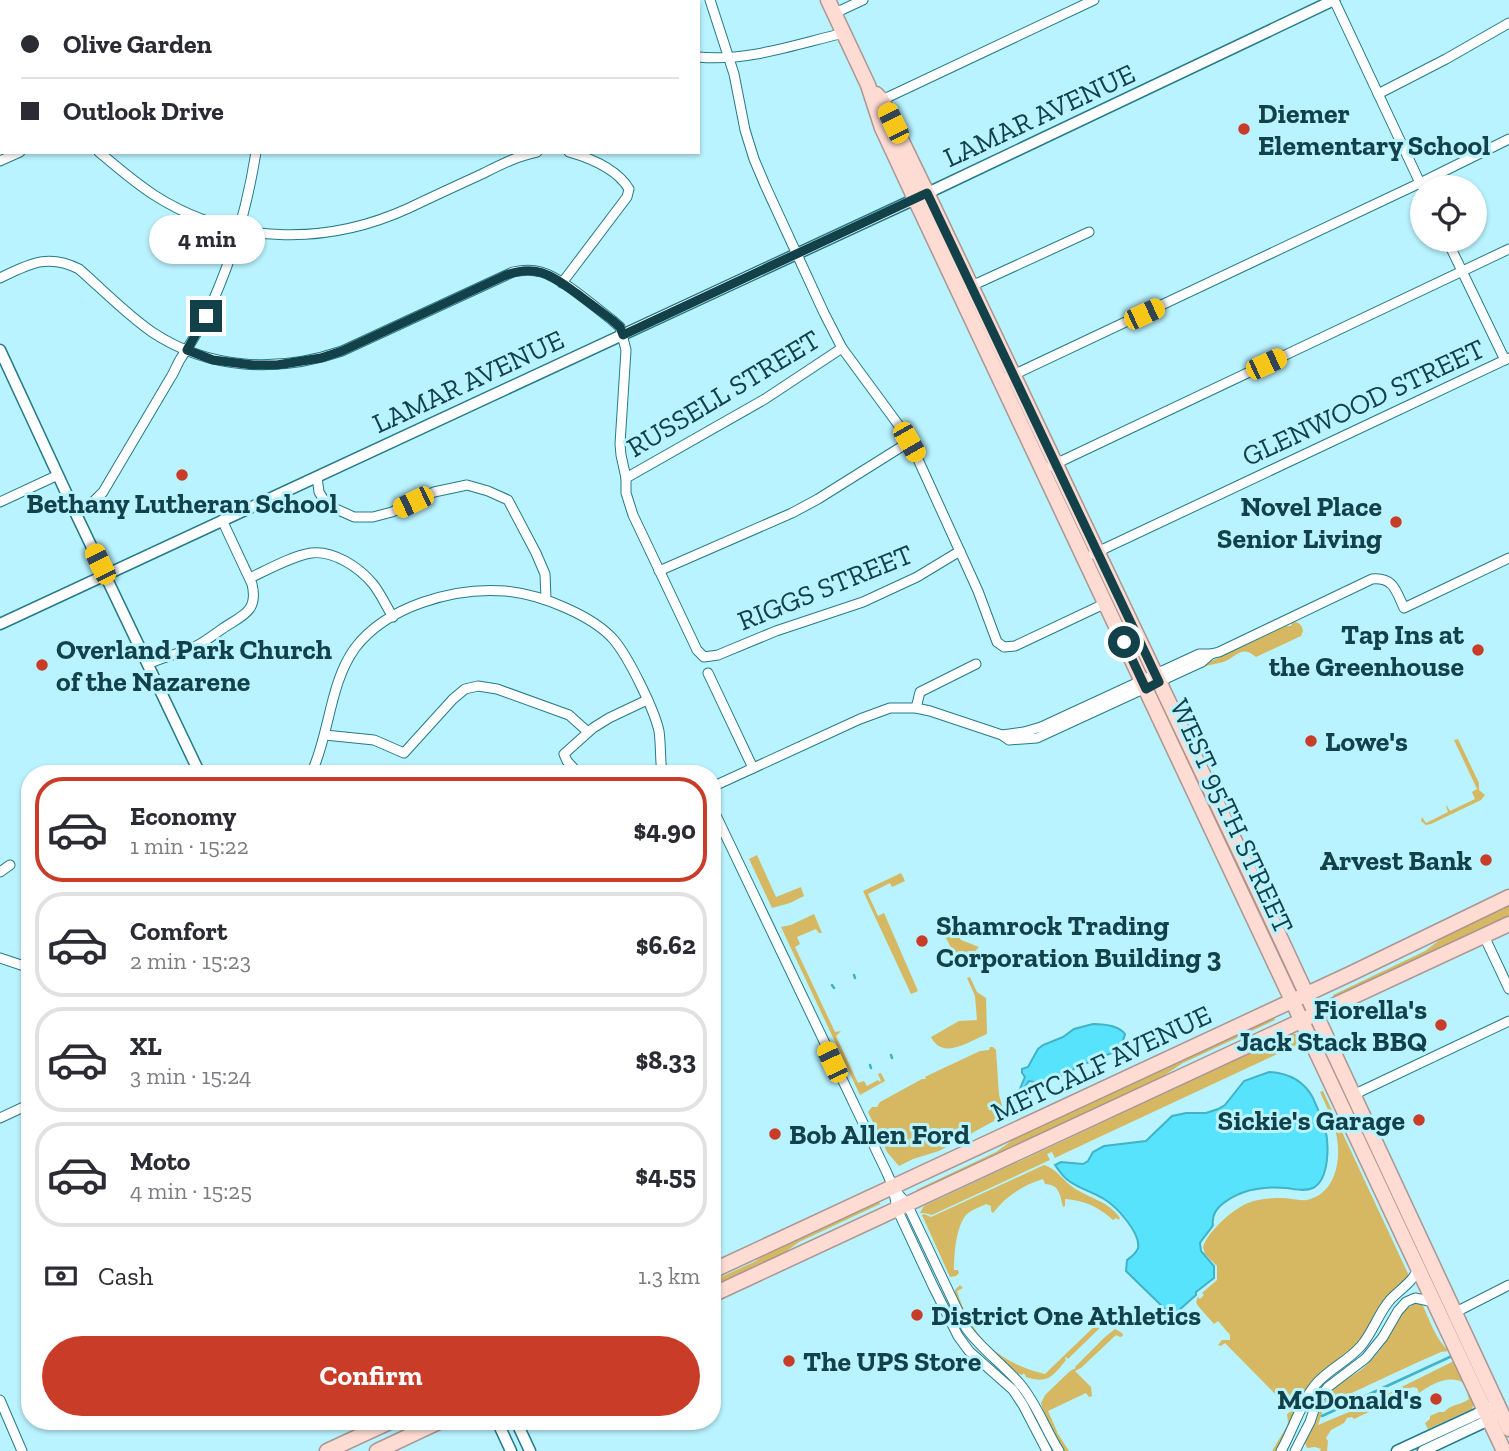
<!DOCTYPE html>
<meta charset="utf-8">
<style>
:root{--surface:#fff;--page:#f7f7f7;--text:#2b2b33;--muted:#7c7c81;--line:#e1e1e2;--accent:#c83c28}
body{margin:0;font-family:"Zilla Slab",serif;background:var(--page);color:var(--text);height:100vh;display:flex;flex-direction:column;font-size:26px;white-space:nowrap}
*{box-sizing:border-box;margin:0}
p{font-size:23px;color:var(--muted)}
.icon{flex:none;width:38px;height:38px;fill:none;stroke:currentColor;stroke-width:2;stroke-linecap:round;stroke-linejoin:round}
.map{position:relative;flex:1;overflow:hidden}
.side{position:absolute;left:21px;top:765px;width:700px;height:665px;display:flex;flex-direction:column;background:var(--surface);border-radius:28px;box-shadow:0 2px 5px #0004}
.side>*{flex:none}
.hud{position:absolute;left:0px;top:0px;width:700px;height:154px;box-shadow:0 2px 5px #0004;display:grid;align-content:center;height:154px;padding:0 21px;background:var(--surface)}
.fabs{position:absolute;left:1410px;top:175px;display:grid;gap:14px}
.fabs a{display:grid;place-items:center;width:77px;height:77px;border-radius:50%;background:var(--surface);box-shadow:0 2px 5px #0004;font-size:35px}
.end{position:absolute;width:32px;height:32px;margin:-16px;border:9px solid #124149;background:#fff;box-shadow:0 0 0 4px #fff}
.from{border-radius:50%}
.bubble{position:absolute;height:49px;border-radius:24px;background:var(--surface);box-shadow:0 2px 5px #0004;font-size:23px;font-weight:800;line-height:49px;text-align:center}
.car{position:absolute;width:21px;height:42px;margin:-21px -10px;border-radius:9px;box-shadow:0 0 5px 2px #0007;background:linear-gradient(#f5c518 24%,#345 0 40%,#f5c518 0 76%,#345 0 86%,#f5c518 0)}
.hud b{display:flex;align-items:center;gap:24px;height:66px;font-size:26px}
.hud b+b{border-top:2px solid var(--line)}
.hud i{width:18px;height:18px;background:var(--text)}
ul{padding:12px 0 0;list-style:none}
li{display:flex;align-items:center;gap:21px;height:105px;margin:0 14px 10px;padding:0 7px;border:4px solid var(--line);border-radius:28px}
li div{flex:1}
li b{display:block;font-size:26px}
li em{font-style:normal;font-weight:800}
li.current{border-color:var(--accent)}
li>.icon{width:63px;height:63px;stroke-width:1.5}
.pay{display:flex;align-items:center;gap:18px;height:77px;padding:0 21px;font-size:26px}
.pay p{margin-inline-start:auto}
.cta{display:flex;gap:14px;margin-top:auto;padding:14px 21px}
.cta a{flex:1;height:80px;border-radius:42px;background:var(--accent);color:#fff;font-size:28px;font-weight:800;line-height:80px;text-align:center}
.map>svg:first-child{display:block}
.green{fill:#d5b861}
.water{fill:#56e3fb;stroke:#42b2c6;stroke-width:2}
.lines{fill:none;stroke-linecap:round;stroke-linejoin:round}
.stream{stroke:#42b2c6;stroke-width:2.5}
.minor-casing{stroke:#257a89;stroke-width:11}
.tertiary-casing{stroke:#257a89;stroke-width:13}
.primary-casing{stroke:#ab9691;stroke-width:17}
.minor{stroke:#fff;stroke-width:9}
.tertiary{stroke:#fff;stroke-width:10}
.primary{stroke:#fedcd4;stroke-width:14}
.route{stroke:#124149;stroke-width:9}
.poi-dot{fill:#c83c28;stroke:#b9f3ff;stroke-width:2.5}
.labels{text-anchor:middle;stroke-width:6;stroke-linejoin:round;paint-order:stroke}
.poi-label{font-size:28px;font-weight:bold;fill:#124149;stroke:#b9f3ff;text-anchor:start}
.street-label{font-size:28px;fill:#124149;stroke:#b9f3ff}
</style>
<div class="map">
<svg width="1509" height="1451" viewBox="0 0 1509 1451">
<rect width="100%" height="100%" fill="#b9f3ff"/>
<g class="green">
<path d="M1296,622C1301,624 1302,626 1303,631L1301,636L1256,657C1241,644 1237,657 1223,662C1216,664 1211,664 1204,667L1203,665L1286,626H1291L1292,623Z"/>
<polygon points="1458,739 1479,783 1479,790 1485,795 1481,800 1431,824 1426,825 1421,821 1422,817 1426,823 1448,812 1446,806 1447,806 1450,811 1475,799 1472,792 1477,789 1454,740"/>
<polygon points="757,855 776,897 801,887 804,896 790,903 772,908 749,859"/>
<polygon points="901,873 905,881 892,887 890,883 868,894 878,916 884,913 918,991 911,994 863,891"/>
<polygon points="1509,903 1509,917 1350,992 1334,998 1333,995 1425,951 1449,933"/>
<polygon points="814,914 822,933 819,933 816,929 797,937 800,944 795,947 835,1032 841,1031 836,1036 858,1083 864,1081 867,1086 878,1080 880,1082 881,1081 878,1074 881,1073 885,1081 860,1095 781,927 791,925"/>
<polygon points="952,927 961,940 979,947 971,956 968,967 963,969 942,931"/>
<path d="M970,977L977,992L986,998L987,1034C969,1041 943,1061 931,1037L959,1021L977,1020L975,996L967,978Z"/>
<polygon points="1274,1017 1275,1020 1183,1063 1154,1082 925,1190 917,1191 916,1190 996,1152 1021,1134"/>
<polygon points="1291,1034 1296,1034 1301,1043 1063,1154 1055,1158 1052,1152 1047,1154 1050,1160 932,1215 924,1213 920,1213 924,1206"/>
<polygon points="990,1047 993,1047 996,1050 999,1095 1005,1115 939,1151 913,1159 899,1166 887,1152 868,1112 872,1107 877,1107 880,1102 922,1079 926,1079 925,1077 931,1074 980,1051 989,1050"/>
<path d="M1323,1091L1410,1278L1398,1288H1396V1289L1364,1339L1308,1388H1306L1307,1390L1277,1451H1272L1287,1426L1288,1422L1287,1414L1292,1411L1225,1343L1221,1346L1218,1345L1222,1340H1230V1335L1218,1321L1214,1324L1198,1306L1196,1302L1198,1297L1200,1299L1204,1295L1202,1293L1217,1280V1266L1205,1254L1203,1247C1208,1231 1233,1209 1248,1203C1258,1199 1271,1198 1281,1198C1290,1198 1298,1201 1307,1200C1335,1194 1341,1162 1337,1138C1334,1122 1327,1107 1320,1092Z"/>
<path d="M1044,1165C1055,1168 1061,1178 1070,1185C1086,1198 1108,1200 1120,1218L1118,1220L1116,1218L1113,1220C1099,1207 1084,1200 1065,1199V1206L1063,1207C1060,1195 1060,1185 1045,1184L1043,1179C1023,1185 1006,1196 993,1213L991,1211V1206L986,1204C980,1207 971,1210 966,1215C956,1227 954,1254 954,1270H958L959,1273L956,1276L950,1277L922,1215L924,1214L931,1217Z"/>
<polygon points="879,1202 880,1204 799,1242 773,1261 712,1290 712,1281 754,1262 777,1247 870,1205"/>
<path d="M960,1285L963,1288L957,1291C971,1337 999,1363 1045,1374L1102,1319L1099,1314L1100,1312L1106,1317V1322L1072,1355L1068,1359L1066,1357L1065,1358L1066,1360C1052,1377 1048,1384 1026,1377L1024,1373L1022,1375L1019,1374C996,1356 975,1338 962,1311C958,1304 955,1298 955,1290Z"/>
<path d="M1417,1303L1422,1304C1430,1320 1435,1339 1449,1351L1441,1352L1416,1363L1328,1404L1323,1410L1318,1425L1361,1407L1454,1361L1473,1400L1472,1401L1474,1402L1472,1409L1428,1429L1425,1423L1430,1419V1416L1439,1412H1444C1451,1404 1461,1405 1469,1399L1466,1389L1462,1382C1447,1375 1432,1384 1419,1393L1417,1388L1412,1387L1386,1404L1383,1402L1376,1404L1375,1409L1354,1419L1352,1417L1347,1418L1344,1423L1331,1430L1326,1438L1328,1441L1327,1451H1320L1321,1449L1315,1447L1307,1448L1305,1443C1314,1428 1318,1411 1327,1397L1330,1396C1333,1384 1352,1377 1362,1369C1375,1358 1385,1344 1393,1330C1398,1320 1402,1308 1412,1306V1304Z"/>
<polygon points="1115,1329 1122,1333 1123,1336 1120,1337 1116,1335 1081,1368 1075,1371 1091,1387 1092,1396 1089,1397 1086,1393 1048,1411 1058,1434 1069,1451 1064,1451 1052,1432 1042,1407 1041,1403 1045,1395 1070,1371 1076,1368 1075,1367 1105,1337"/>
</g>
<g class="water">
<path d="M1093,1024C1104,1024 1118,1025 1125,1034L1122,1045L1112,1053L1082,1065L1045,1084L1029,1081L1022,1091L1024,1096L1021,1097L1019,1091L1025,1077L1022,1073V1069L1028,1067L1038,1049L1043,1045L1063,1037L1074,1029Z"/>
<path d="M1269,1072C1288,1073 1304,1081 1313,1098C1317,1107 1322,1118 1325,1128C1329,1143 1330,1179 1313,1188C1304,1192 1295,1189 1286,1188C1263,1186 1238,1190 1220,1206C1217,1209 1213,1215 1213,1220C1212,1222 1213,1224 1213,1225C1211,1229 1203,1238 1200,1243L1201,1251L1214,1266V1278L1196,1292V1295L1177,1312H1168L1126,1271L1127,1260C1131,1257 1136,1254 1138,1248C1141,1233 1116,1206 1104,1199C1093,1192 1080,1189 1069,1181C1063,1177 1059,1171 1055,1165L1061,1162L1083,1164L1088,1161L1093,1152L1104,1146L1146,1141L1172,1116L1186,1113H1206L1218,1109L1225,1105L1244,1081Z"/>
</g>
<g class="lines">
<g class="stream">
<polyline points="854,975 855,978"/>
<polyline points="832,985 834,988"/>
<polyline points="891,1055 892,1058"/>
<polyline points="870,1065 871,1068"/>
<polyline points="1322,1416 1452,1356"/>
</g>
<defs>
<g id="minor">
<polyline points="84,0 86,2"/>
<polyline points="266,0 270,2"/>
<polyline points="710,0 734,74 745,130 754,159 765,185 824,313 842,348 900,427 916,455 978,591 997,642 1004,647 1015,646 1106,603"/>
<polyline points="1334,0 1421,185"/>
<polyline points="278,2 278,0"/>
<polyline points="370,2 374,0"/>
<polyline points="582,2 582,0"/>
<polyline points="835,13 863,0"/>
<path d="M698,57C747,62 797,44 844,33"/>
<polyline points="1378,94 1446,59 1509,23"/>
<polyline points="882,100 1094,0"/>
<path d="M99,152C117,167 134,182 154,195C232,245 326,246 409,208C434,196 458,185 482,174C500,165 517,156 537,152"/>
<polyline points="0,161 20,152"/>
<polyline points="1447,240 1505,360"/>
<path d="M0,278C29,264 48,253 79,269C103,290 126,314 152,332C209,370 278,373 342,351L513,272C522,270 531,269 541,272C561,277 595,307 612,320L620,327L626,350L620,444L621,455L626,478V493L633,515L697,650L704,657L718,655L776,631L863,602L917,577L960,551"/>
<path d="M562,283L627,197L629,189C617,169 590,158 569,152"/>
<polyline points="967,288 1089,232"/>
<polyline points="1009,377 1420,183 1509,139"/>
<polyline points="1051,466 1509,249"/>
<polyline points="317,477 319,492 327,505 354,517 373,517 392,512 434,492 467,485 488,491 508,500 536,553 545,574 546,599"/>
<polyline points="626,478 765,399 842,348"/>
<polyline points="0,502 58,475"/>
<path d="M76,514L92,503L103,492L171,377C175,371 177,364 181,358C190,344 199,331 206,316C231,264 247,209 256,152"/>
<polyline points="1093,554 1509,358"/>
<polyline points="659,571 792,513 818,499 909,442"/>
<path d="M250,578C267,570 292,556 311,553C333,550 359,567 373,584C381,594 386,606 393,617"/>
<path d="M148,664C163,657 179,654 194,647C204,643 213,635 222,629C240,616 259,613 252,584L222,520"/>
<polyline points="708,673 753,768"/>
<polyline points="916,708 920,692 976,664"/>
<polyline points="325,735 374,740 404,753 453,699 465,689 478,686 497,689 569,715 588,732"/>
<path d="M1002,735L1024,732L1041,727L1199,654H1211L1219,652L1372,579C1394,577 1396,591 1404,608L1509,558"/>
<path d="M311,774C330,734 329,684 355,648C387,606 454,587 505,591C526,593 546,599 566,608C584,616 601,625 614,640C629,658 654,709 659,731C661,745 660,759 662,774"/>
<polyline points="579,774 567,761 564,754 593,728 609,718 647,700"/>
<polyline points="712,787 860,719 890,708 916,708 930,711 1002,735 1009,740 1037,738 1202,662 1211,654"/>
<polyline points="712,807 887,1173 893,1187 897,1209 933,1286 958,1336 969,1351 1013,1390 1023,1405 1047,1451"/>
<polyline points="0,872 10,865"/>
<polyline points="1484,936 1509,989"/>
<polyline points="0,958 30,968"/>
<polyline points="1353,1095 1509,1021"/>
<polyline points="0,1118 30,1104"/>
<path d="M894,1189L907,1204L966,1328C982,1350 1003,1364 1020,1384C1037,1404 1045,1429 1059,1451"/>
<polyline points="1456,1312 1509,1285"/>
<polyline points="0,1400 22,1451"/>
<path d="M1281,1451C1293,1430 1301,1402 1316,1384C1329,1369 1348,1361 1361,1346C1373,1332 1378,1314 1390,1300C1400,1289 1412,1283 1418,1269"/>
<polyline points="1295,1451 1310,1422 1317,1401 1328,1387 1366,1358 1383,1337 1398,1311 1406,1302 1415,1298 1434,1302"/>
</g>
<g id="tertiary">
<polyline points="0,350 76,514 200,774"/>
<polyline points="0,624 915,199 1334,0"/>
<polyline points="497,1421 511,1451"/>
<polyline points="516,1421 530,1451"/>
<polyline points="1397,1451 1492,1407"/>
<polyline points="1423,1451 1493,1418"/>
</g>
<g id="primary">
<polyline points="828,0 868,85 882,128 915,199 1504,1451"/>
<polyline points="876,94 882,100 927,193 1250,873 1509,1429"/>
<polyline points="712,1271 1352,973 1509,897"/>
<polyline points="712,1295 1509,924"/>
<polyline points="327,1451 392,1421"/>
<polyline points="377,1451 441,1421"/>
</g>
</defs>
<use href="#minor" class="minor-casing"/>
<use href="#tertiary" class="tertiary-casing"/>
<use href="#primary" class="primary-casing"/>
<use href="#minor" class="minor"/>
<use href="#tertiary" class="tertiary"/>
<use href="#primary" class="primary"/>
</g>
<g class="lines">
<path class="route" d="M206,316L187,350L213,360L253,365H277L321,358L342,351L504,276C535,263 551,275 576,293C588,302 600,311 612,320L620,327L623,335L927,193L1159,682L1146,689L1124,642"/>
</g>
<g class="poi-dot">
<circle cx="1244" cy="129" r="7"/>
<circle cx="182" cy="475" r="7"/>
<circle cx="1396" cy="522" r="7"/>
<circle cx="1478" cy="650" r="7"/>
<circle cx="42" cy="665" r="7"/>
<circle cx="1311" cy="741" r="7"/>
<circle cx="1486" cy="860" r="7"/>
<circle cx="922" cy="941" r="7"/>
<circle cx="1441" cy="1025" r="7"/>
<circle cx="1419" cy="1120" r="7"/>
<circle cx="775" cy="1134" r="7"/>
<circle cx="917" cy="1315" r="7"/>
<circle cx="789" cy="1361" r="7"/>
<circle cx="1436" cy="1399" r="7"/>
</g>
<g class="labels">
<g class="poi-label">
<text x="1258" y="123">Diemer<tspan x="1258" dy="32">Elementary School</tspan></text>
<text x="182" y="513" text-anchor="middle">Bethany Lutheran School</text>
<text x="1382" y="516" text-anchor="end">Novel Place<tspan x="1382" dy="32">Senior Living</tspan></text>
<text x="1464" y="644" text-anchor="end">Tap Ins at<tspan x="1464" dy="32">the Greenhouse</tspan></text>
<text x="56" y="659">Overland Park Church<tspan x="56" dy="32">of the Nazarene</tspan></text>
<text x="1325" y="751">Lowe's</text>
<text x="1472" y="870" text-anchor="end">Arvest Bank</text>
<text x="936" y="935">Shamrock Trading<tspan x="936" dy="32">Corporation Building 3</tspan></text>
<text x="1427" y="1019" text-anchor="end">Fiorella's<tspan x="1427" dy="32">Jack Stack BBQ</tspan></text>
<text x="1405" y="1130" text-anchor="end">Sickie's Garage</text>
<text x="789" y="1144">Bob Allen Ford</text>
<text x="931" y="1325">District One Athletics</text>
<text x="803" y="1371">The UPS Store</text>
<text x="1422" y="1409" text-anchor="end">McDonald's</text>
</g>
<g class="street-label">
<text transform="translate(1039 115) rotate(-25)" y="10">LAMAR AVENUE</text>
<text transform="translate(468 381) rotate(-25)" y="10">LAMAR AVENUE</text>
<text transform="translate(723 393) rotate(-31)" y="10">RUSSELL STREET</text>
<text transform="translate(1363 402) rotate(-25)" y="10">GLENWOOD STREET</text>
<text transform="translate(825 587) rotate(-22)" y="10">RIGGS STREET</text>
<text transform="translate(1232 816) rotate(65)" y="10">WEST 95TH STREET</text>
<text transform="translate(1101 1063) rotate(-25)" y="10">METCALF AVENUE</text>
</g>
</g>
</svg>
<div class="fabs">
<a><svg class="icon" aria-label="locate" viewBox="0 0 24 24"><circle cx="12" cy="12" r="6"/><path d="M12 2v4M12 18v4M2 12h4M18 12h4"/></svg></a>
</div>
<i class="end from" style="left:1124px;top:642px"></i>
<i class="end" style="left:206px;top:316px"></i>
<div class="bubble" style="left:149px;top:215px;width:116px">4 min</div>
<i class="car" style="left:893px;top:123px;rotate:334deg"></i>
<i class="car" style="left:1144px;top:314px;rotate:65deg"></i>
<i class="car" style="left:1266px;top:364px;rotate:65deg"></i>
<i class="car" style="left:909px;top:442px;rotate:150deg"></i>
<i class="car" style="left:413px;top:502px;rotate:244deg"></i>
<i class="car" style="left:100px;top:564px;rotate:334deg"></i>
<i class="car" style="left:832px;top:1062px;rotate:335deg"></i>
<div class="hud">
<b><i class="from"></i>Olive Garden</b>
<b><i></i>Outlook Drive</b>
</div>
<section class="side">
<ul>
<li class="current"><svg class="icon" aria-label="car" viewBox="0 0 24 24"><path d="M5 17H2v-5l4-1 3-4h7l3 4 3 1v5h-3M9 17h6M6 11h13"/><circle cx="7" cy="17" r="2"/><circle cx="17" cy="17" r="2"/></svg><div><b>Economy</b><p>1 min · 15:22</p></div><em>$4.90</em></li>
<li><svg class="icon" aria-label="car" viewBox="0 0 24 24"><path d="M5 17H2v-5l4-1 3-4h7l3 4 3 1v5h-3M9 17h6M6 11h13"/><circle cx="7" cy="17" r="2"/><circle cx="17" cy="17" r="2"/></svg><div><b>Comfort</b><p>2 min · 15:23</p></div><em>$6.62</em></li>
<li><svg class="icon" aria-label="car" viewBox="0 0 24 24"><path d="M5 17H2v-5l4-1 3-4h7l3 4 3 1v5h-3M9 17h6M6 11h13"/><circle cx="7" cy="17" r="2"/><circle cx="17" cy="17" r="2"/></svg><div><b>XL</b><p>3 min · 15:24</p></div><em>$8.33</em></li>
<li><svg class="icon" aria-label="car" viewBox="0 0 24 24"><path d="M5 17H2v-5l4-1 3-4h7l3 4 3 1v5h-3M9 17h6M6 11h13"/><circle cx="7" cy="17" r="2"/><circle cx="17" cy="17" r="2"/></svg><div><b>Moto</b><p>4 min · 15:25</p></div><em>$4.55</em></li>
</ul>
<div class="pay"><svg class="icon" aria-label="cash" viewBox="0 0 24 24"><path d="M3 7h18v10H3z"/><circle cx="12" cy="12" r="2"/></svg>Cash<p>1.3 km</p></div>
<div class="cta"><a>Confirm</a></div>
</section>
</div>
